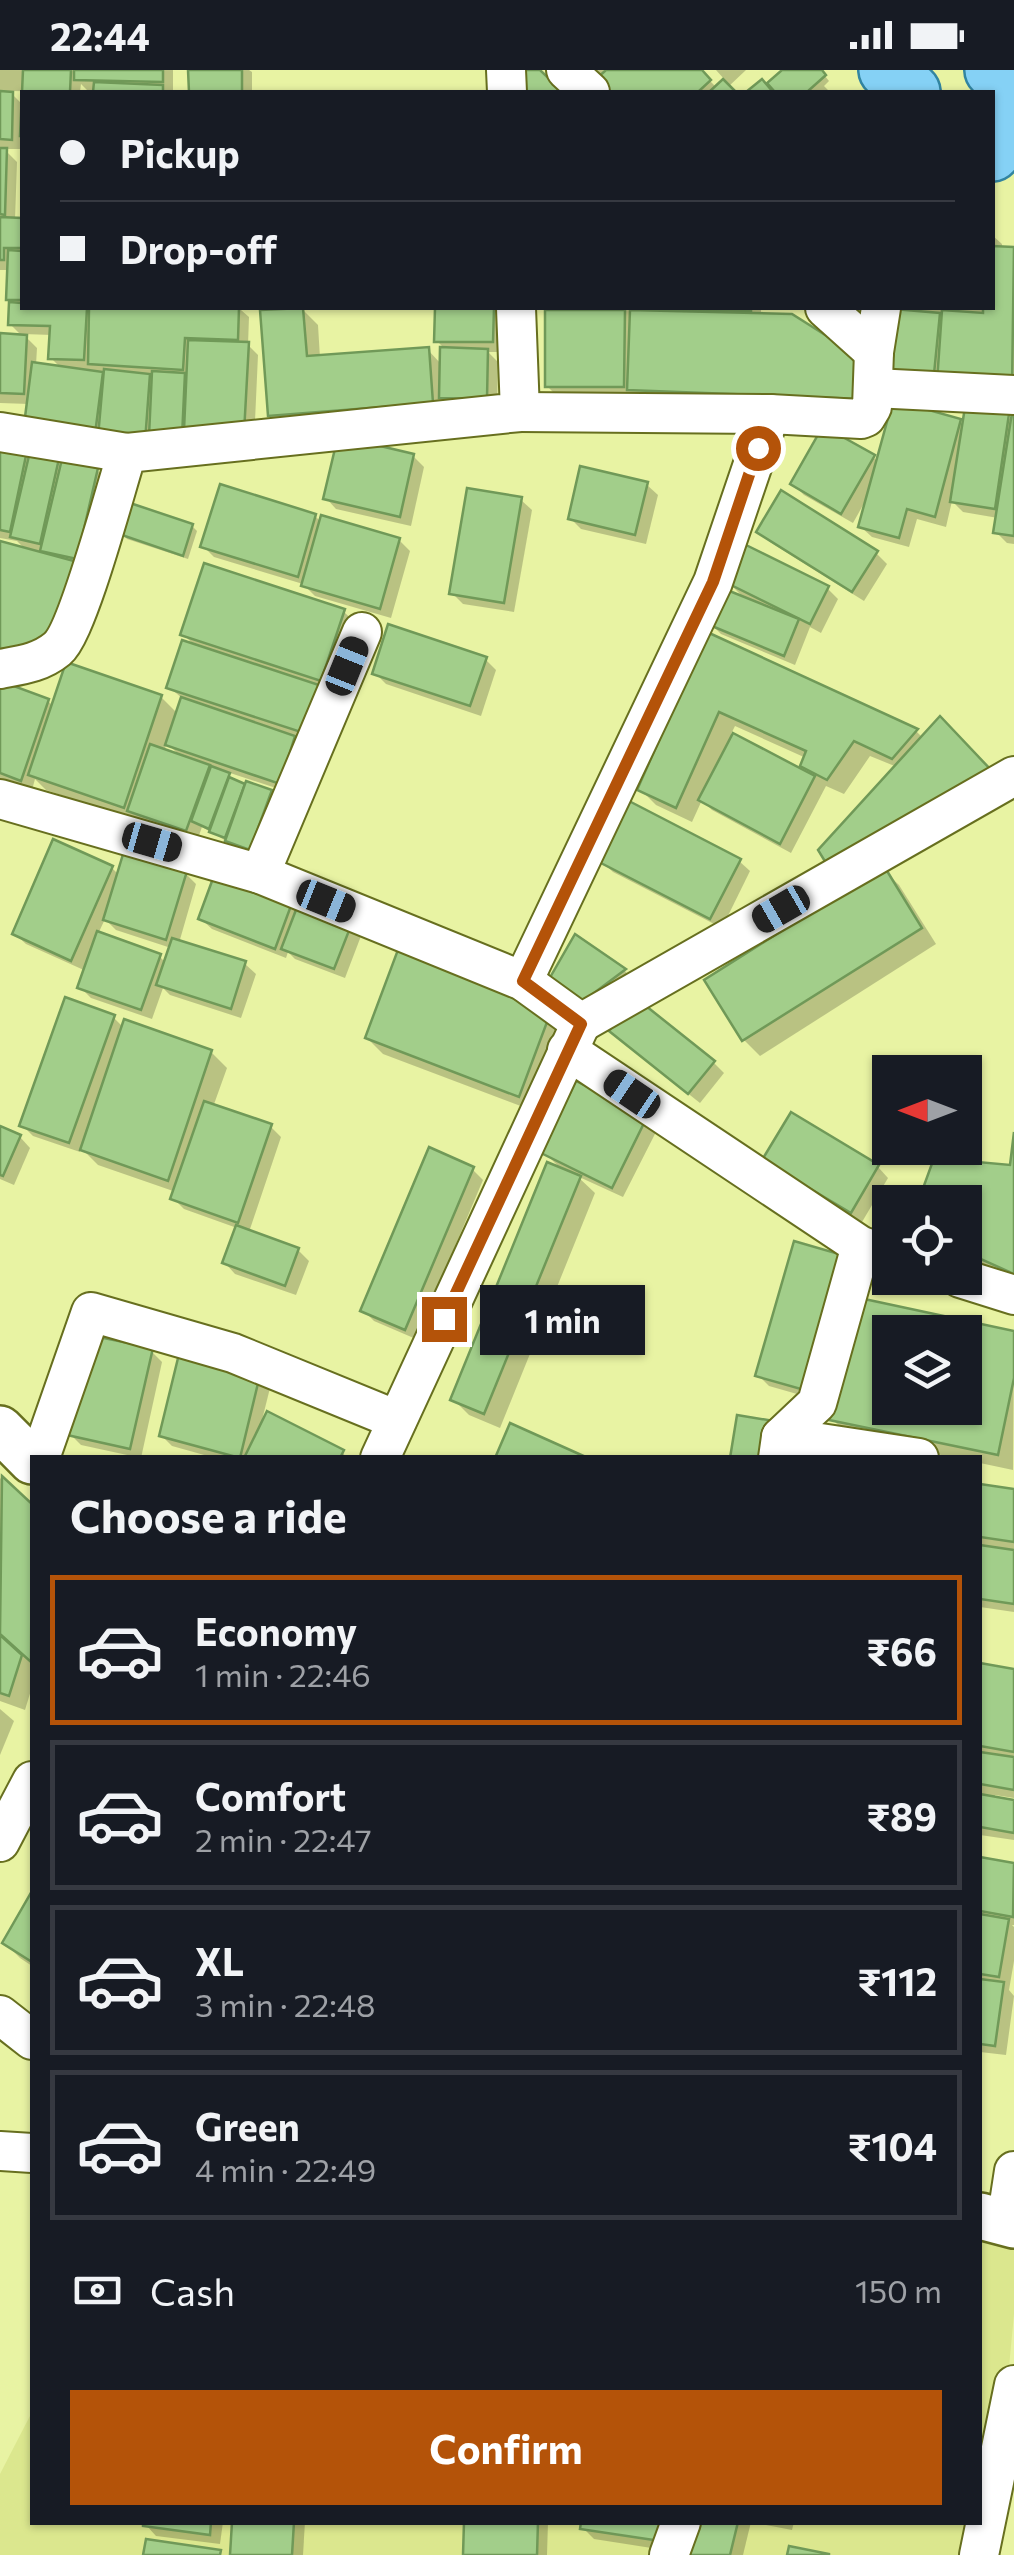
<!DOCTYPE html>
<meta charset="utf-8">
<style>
:root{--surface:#171b24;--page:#20242c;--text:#f1f3f6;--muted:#9ea1a6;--line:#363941;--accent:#b45309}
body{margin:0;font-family:Commissioner,sans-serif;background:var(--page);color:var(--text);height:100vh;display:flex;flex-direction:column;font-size:38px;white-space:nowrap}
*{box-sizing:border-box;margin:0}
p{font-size:32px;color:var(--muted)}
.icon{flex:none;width:55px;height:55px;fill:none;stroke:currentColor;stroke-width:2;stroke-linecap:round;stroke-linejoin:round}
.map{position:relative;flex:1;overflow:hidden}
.panel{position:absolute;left:30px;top:1385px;width:952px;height:1070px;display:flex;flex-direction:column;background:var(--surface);border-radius:0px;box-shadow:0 2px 8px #0004}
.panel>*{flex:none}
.banner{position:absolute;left:20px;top:20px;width:975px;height:220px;border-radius:0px;box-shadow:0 2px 8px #0004;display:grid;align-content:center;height:220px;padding:0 40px;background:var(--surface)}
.needle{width:65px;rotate:270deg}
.buttons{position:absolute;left:872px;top:985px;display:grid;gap:20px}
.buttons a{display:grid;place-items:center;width:110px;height:110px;border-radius:0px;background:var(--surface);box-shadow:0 2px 8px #0004;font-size:50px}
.end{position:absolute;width:45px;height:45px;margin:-22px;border:12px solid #b45309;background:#fff;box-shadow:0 0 0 5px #fff}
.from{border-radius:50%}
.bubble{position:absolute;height:70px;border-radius:0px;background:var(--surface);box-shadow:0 2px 8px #0004;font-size:32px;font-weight:700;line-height:70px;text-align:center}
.car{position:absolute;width:30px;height:60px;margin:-30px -15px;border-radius:12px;box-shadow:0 0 8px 2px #0007;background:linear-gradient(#222 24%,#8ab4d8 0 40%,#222 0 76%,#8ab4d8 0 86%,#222 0)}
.banner b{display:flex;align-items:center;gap:35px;height:95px;font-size:38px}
.banner b+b{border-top:2px solid var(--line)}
.banner i{width:25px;height:25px;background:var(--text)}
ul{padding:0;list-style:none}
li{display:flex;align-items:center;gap:30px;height:150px;margin:0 20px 15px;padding:0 20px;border:5px solid var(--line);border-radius:0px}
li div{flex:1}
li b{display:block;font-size:38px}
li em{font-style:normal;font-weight:700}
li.current{border-color:var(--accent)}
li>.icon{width:90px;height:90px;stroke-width:1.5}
h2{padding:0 40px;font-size:45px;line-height:120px}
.pay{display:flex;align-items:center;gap:25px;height:110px;padding:0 40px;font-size:38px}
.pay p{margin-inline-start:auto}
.button{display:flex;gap:20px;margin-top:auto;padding:20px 40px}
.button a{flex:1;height:115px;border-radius:0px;background:var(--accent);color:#fff;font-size:40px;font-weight:700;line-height:115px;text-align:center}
.status{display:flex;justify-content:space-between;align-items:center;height:70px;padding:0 50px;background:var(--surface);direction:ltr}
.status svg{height:28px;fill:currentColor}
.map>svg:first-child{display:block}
.built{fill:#dbe78e}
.shadow{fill:#0003;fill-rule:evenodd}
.building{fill:#a2ce8a;stroke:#709958;stroke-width:2.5;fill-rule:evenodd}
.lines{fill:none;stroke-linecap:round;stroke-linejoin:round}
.minor-casing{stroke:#676f1f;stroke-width:42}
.tertiary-casing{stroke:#676f1f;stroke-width:50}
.primary-casing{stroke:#3285a1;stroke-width:60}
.minor{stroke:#fff;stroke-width:38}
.tertiary{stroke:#fff;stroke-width:45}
.primary{stroke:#85d1f5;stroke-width:55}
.route{stroke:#b45309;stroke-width:12}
</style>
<div class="status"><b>22:44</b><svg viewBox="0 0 49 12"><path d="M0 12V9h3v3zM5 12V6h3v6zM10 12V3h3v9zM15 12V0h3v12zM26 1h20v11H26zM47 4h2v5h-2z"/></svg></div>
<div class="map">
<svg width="1014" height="2485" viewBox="0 0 1014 2485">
<rect width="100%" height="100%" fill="#e8f3a3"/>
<polygon class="built" points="980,2163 1014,2176 1014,2244 1003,2361 976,2485 0,2485 0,2404 32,2342 32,2452 980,2452"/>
<g class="shadow">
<path d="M0,0H173V22H96V20H87L81,14L80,22L9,21L22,34V79H4L17,92L15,150L22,151V238H251V240H241L249,247L248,275L258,285L254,373L26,362L29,334L0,333V266L23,267L10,254V200H0ZM23,264L52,265L51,288L62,299L36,295L37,278Z"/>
<polygon points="191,0 249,0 252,2 252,22 191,22"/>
<polygon points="592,0 699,0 717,18 725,10 716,0 746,0 728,17 733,22 610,22"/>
<polygon points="786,0 820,0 829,11 824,16 830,22 750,22 762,12 766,17"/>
<polygon points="992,165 1002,174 1002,179 1014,179 1014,326 943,324 909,243 904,238 992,238"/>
<polygon points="437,238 504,238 503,282 488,282 498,292 497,339 286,361 270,345 302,239 318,255 320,288 428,280 442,295 443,277 437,271"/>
<polygon points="561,238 761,238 761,246 874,344 646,335 634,324 634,327 558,327 547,316 566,243"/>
<polygon points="1014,346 1014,474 1007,473 996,462 998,448 963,442 952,431 946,457 917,449 909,477 872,467 861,457 867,428 853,453 804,425 793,414 873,387 878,392 960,351 964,356 1008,347 1013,352"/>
<polygon points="0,372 97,400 108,411 87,500 0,474 27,481 17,471 0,468"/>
<polygon points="413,386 424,397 411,456 336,439 326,428"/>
<polygon points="647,415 658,425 646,474 581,459 570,448"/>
<polygon points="521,430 532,440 514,542 463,534 452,523"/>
<polygon points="315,446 322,453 399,470 410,481 391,548 315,526 303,514 214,487 203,476"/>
<polygon points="192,456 197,461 188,489 127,469 122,464"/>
<polygon points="759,461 876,483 887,494 864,531 770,472"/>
<polygon points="728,512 827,518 838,529 821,563 810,557 795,595 721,564 710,553 747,531"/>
<path d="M344,542L360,557L317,674L290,664L305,680L291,723L224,701L233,711L270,722L275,727L255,783L233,775L202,757L197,771L46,720L35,709L32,720L0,709V614L48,631L53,636L161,627L178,644L183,629L169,617L196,577L183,564ZM167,673L181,687L164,681Z"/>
<path d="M708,566L916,661L923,668L897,697L870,686L844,724L826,716L791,783L712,740L702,730L692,752L656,735L640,719ZM735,656L806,688L803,696L814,707L731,664Z"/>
<polygon points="485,589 496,600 481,646 386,614 375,603"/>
<polygon points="739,791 750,801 722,858 613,802 602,792"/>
<path d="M112,798L119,805L185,803L196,814L179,873L245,894L256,904L241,948L170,925L163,918L152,949L91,928L80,917L86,901L26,874L15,864ZM105,849L116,860L171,878L166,893L159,886L98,864Z"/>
<polygon points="883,800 899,815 936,874 760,986 744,970 707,911"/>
<polygon points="291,835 298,842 350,855 361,866 345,908 295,889 288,882 286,888 212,859 201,849"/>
<polygon points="624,900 634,911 586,948 551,911"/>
<polygon points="551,938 567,954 534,1041 383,984 367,968"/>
<polygon points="113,947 123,957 211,982 227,998 213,1037 270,1056 281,1067 249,1162 298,1180 309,1191 296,1225 235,1204 225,1193 237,1158 184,1139 173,1128 176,1122 98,1095 81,1078 80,1082 33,1066 22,1055"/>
<polygon points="623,972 713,992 724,1003 700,1033"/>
<polygon points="577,1015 657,1060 623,1127 577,1106 595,1123 500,1358 469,1345 453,1329 563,1101 544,1082"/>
<polygon points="0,1058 20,1067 30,1078 14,1115 0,1109"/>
<polygon points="1014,1084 1014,1213 965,1191 965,1132 921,1132 935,1091 1012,1098"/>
<polygon points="878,1097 888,1108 862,1152 776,1100"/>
<polygon points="472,1099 483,1110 416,1269 374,1251 363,1240"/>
<polygon points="844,1188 818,1330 769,1316 758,1305"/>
<path d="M857,1230L1014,1263L1013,1400L980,1393V1388H955L848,1365L832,1349ZM890,1262H965V1338H890Z"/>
<polygon points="151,1281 162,1292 141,1388 81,1375 70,1364"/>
<polygon points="259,1307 270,1318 261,1354 342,1382 347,1388 215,1388 172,1376 161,1365"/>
<polygon points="0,1408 32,1438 32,1617 25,1640 0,1631"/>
<polygon points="980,1416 1014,1421 1014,1542 980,1537"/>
<polygon points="980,1596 1014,1602 1014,1728 995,1725 995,1730 1014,1733 1014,1770 980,1765"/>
<polygon points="0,1639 14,1651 0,1685"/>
<polygon points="980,1790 1014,1796 1014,1855 1012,1855 1014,1857 1014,1891 1009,1920 1014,1926 1006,1985 980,1982"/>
<polygon points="32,1826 32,1896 20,1888 5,1873"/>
<polygon points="146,2452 223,2452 220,2474 156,2466 146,2455"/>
<polygon points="235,2452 305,2452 303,2485 232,2485"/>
<polygon points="466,2452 548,2452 547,2485 465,2485"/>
<polygon points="681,2452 677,2482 594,2469 583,2458"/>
<polygon points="697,2452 751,2452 743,2485 689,2485"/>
<polygon points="751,2452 794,2452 792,2460"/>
</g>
<g class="building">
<polygon points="23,0 71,0 70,22 22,22 22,66 20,66"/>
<polygon points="74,0 163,0 163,12 74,10"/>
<polygon points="188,0 242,0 242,22 189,22"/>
<polygon points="517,0 540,0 563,22 517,22"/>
<polygon points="606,0 702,0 711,10 698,22 607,22 595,10"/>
<polygon points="782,0 822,0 826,5 807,22 775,22 767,13"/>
<polygon points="723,9 736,22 709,22"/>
<polygon points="762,9 773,22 746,22"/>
<polygon points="94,12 163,15 163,22 93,22"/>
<polygon points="0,21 13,22 12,70 0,69"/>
<polygon points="0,78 7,78 5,145 0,144"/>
<polygon points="0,147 22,148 22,178 4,178 4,190 0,190"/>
<polygon points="992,176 1014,177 1012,317 937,312 942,240 983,243 983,238 992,238"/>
<polygon points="8,180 22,181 22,230 6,230"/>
<polygon points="9,232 22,233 22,238 87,238 84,290 48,289 50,256 8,255"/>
<polygon points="89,238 239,238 238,270 185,268 183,300 88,294"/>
<polygon points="303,238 307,286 429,277 433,333 268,346 260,240"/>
<polygon points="435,238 494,238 493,272 434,272"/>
<polygon points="594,238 751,238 751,241"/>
<polygon points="894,239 940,243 933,314 887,309"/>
<polygon points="545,240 625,240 624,317 545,317"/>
<polygon points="630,240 792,244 860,287 859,329 627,320"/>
<polygon points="0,263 27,265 24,324 0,323"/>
<polygon points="188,270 249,272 244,363 184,360"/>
<polygon points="440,277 488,279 487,329 439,328"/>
<polygon points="32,292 103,302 94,372 23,363"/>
<polygon points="104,299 150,304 145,372 98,367"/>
<polygon points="152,301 185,303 182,367 149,366"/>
<polygon points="893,330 961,349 935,447 907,439 899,468 858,457"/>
<polygon points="1014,330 1014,466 993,463"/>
<polygon points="965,337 1009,344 995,439 950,432"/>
<polygon points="823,356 875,385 841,444 790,414"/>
<polygon points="338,366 414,384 400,447 323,429"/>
<polygon points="0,370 28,376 10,462 0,460"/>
<polygon points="31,377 60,384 40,474 10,467"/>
<polygon points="62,389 98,398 77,489 40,481"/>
<polygon points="580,396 648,412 635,465 568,449"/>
<polygon points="220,414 316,444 298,507 200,477"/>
<polygon points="467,418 522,427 504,533 449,524"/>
<polygon points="781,420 878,481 852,522 756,462"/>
<polygon points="130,433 193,454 183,486 119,464"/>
<polygon points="321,445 400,468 380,539 301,516"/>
<polygon points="0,471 85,494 42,576 0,585"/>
<polygon points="744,474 829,516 810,554 725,512"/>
<polygon points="204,493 345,539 321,611 180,565"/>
<polygon points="722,518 799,549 784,586 707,554"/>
<polygon points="388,554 487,587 470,636 372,604"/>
<polygon points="707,562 918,659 892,689 854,671 827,710 800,696 806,681 719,642 676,738 637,720"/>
<polygon points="182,570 322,616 307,664 166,618"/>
<polygon points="66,592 162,625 124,738 28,705"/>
<polygon points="0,611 49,629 21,711 0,703"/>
<polygon points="181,627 295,666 280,714 165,675"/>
<polygon points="940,646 992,701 829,798 818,780"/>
<polygon points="733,663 815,706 780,774 698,730"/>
<polygon points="150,674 210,695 186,761 127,741"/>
<polygon points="211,696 230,703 209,759 191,751"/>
<polygon points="229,707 245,714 225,768 209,762"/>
<polygon points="246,711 272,720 250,780 225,771"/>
<polygon points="629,731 741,789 710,849 599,792"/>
<polygon points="53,769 113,796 71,891 12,864"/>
<polygon points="124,781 187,801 166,870 103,850"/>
<polygon points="884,796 922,858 742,971 704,910"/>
<polygon points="215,803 292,833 275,879 198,849"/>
<polygon points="299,832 352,853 334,899 281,879"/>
<polygon points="97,861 161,884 141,940 77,918"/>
<polygon points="575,864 626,899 574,938 548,911"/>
<polygon points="172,868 246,891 231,939 156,915"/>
<polygon points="399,877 553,936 519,1027 365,968"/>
<polygon points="65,927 115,945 69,1073 19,1056"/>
<polygon points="636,928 715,991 688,1024 609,961"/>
<polygon points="124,949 212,980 168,1111 80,1080"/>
<polygon points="576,1011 647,1047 612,1118 541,1083"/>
<polygon points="204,1031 272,1054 238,1153 170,1129"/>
<polygon points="791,1042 879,1095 851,1143 762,1090"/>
<polygon points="0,1056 21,1065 3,1106 0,1105"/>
<polygon points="1014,1062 1014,1204 965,1182 965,1132 918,1132 934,1088 1010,1095"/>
<polygon points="429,1077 474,1097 405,1260 360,1241"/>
<polygon points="547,1092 581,1106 484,1344 450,1330"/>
<polygon points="236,1155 299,1178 285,1216 222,1193"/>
<polygon points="794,1171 846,1186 808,1321 755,1306"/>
<path d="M855,1227L1014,1261V1308L998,1385L829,1350ZM890,1262H965V1338H890Z"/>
<polygon points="89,1265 153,1278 130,1379 67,1365"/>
<polygon points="179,1284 260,1305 240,1388 159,1366"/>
<polygon points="267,1341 344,1380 340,1388 244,1388"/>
<polygon points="737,1345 780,1352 774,1388 730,1388"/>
<polygon points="510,1353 588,1388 495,1388"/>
<polygon points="2,1406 32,1434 31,1592 0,1564"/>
<polygon points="980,1414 1014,1419 1014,1472 980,1467"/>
<polygon points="980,1475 1014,1480 1014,1534 980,1529"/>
<polygon points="0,1565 22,1585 9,1626 0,1623"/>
<polygon points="980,1593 1014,1599 1014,1682 980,1676"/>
<polygon points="980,1682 1014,1687 1014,1720 980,1714"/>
<polygon points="980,1724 1014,1730 1014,1763 980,1757"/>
<polygon points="980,1787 1014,1793 1013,1847 980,1841"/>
<polygon points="32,1821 32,1892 2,1873"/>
<polygon points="980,1844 1009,1849 999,1907 980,1904"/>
<polygon points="980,1909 1004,1912 995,1976 980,1974"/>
<polygon points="143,2452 211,2452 210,2465 143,2456"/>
<polygon points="232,2452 294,2452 292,2485 230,2485"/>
<polygon points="464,2452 538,2452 537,2485 463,2485"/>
<polygon points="581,2452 670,2452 667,2472 580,2459"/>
<polygon points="695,2452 738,2452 730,2485 686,2485"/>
<polygon points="146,2469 221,2480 220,2485 143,2485"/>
<polygon points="789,2476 829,2484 829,2485 787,2485"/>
</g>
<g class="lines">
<defs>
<g id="minor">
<polyline points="506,0 507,22"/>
<polyline points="566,0 590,22"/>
<polyline points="825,238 874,282"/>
<polyline points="874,318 1014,325"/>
<polyline points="520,342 770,344 861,349 866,347 872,337 874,282 881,238"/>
<polyline points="0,362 127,383"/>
<path d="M0,599C21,595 40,593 57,579C78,562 116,417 127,383L520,342L516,238"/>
<polyline points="0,729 260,804 523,911 581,953 1014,706"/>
<polyline points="260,804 362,562"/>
<polyline points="523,911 713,512 770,344"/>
<polyline points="567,980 861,1176 890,1185"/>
<polyline points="960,1208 1014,1225"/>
<polyline points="781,1367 919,1388"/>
<polyline points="40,1388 91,1242 233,1283 397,1350"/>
<polyline points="380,1388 581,953"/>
<polyline points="778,1388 781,1367 817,1333 861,1176"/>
<polyline points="0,1772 32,1711"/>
<polyline points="0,1945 32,1970"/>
<polyline points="0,2081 32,2083"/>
<polyline points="1006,2153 1014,2101"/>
<polyline points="669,2485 681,2452"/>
<polyline points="979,2485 1014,2315"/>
</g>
<g id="tertiary">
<polyline points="0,1359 32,1391"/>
<polyline points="980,2146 1014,2155"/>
</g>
<g id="primary">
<polyline points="887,0 912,22"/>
<polyline points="993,0 1014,20"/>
<polyline points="992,83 1014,58"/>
</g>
</defs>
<use href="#minor" class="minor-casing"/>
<use href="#tertiary" class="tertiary-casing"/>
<use href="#primary" class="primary-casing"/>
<use href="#minor" class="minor"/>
<use href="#tertiary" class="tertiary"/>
<use href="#primary" class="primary"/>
</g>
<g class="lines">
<polyline class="route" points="444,1249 581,954 523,911 713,512 758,378"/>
</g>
</svg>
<div class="buttons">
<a><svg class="needle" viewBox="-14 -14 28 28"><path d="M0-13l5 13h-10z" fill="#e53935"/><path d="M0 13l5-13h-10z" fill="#9ea1a6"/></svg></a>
<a><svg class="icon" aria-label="locate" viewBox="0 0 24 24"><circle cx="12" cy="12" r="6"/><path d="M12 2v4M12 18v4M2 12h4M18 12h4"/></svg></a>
<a><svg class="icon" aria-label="layers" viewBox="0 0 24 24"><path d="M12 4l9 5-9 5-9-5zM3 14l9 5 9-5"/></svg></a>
</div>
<i class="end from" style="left:758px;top:378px"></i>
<i class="end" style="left:444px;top:1249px"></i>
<div class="bubble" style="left:480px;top:1215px;width:165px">1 min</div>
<i class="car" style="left:347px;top:596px;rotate:22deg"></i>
<i class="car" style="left:152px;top:772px;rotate:106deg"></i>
<i class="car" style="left:326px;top:831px;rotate:112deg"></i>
<i class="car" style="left:781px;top:839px;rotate:240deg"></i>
<i class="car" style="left:632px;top:1024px;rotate:304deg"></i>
<div class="banner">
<b><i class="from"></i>Pickup</b>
<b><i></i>Drop-off</b>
</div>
<section class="panel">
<h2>Choose a ride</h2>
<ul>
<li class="current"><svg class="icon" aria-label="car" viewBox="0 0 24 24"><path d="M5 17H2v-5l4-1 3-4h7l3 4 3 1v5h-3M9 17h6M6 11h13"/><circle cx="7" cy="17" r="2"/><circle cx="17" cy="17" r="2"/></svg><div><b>Economy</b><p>1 min · 22:46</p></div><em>₹66</em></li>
<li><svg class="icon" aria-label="car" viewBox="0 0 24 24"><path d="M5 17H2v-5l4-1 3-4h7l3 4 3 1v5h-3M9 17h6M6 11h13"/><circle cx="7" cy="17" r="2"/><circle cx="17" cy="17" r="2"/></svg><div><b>Comfort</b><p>2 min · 22:47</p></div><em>₹89</em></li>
<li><svg class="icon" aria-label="car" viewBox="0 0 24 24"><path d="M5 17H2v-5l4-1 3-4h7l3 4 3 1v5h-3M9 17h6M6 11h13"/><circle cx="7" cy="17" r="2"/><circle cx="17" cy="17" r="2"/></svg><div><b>XL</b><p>3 min · 22:48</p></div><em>₹112</em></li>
<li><svg class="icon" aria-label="car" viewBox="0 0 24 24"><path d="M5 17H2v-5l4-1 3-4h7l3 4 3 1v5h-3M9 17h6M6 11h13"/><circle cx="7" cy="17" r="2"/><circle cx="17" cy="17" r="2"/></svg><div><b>Green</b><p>4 min · 22:49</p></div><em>₹104</em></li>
</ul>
<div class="pay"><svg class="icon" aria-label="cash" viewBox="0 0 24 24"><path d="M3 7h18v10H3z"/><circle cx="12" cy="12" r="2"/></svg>Cash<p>150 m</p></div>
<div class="button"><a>Confirm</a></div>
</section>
</div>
